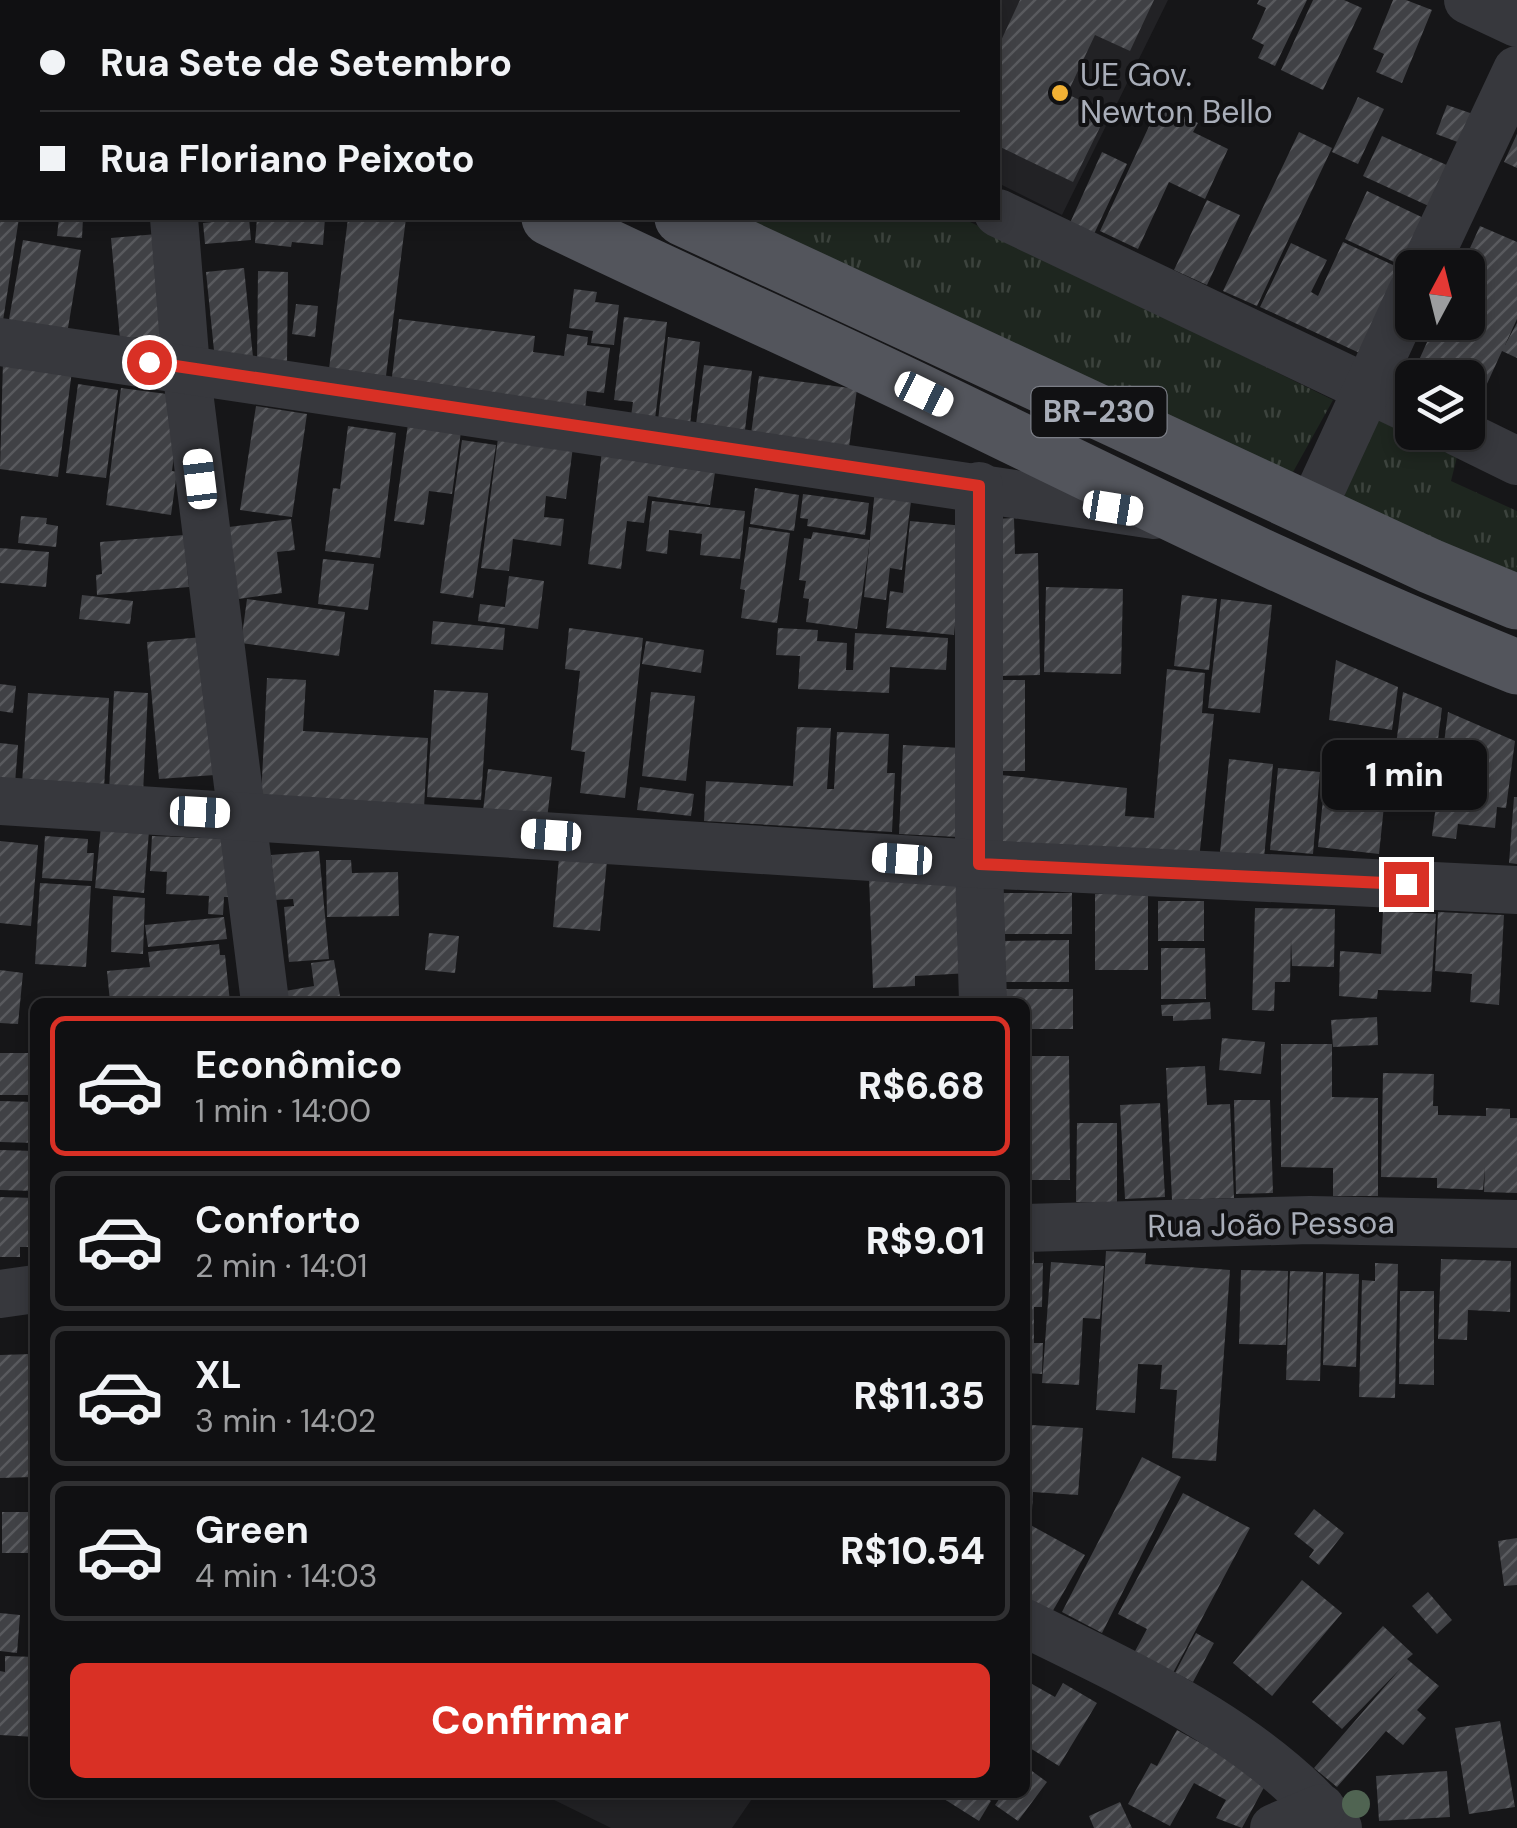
<!DOCTYPE html>
<html lang="pt">
<meta charset="utf-8">
<style>
:root{--surface:#101012;--page:#1e1e20;--text:#f1f3f6;--muted:#9c9d9f;--line:#303032;--accent:#d93025}
body{margin:0;font-family:"DM Sans",sans-serif;background:var(--page);color:var(--text);height:100vh;display:flex;flex-direction:column;font-size:38px;white-space:nowrap}
*{box-sizing:border-box;margin:0}
p{font-size:32px;color:var(--muted)}
.icon{flex:none;width:55px;height:55px;fill:none;stroke:currentColor;stroke-width:2;stroke-linecap:round;stroke-linejoin:round}
.map{position:relative;flex:1;overflow:hidden}
.details{position:absolute;left:30px;top:998px;width:1000px;height:800px;display:flex;flex-direction:column;background:var(--surface);border-radius:15px;box-shadow:0 5px 15px #0003,0 0 0 2px var(--line)}
.details>*{flex:none}
.hud{position:absolute;left:0px;top:0px;width:1000px;height:220px;box-shadow:0 5px 15px #0003,0 0 0 2px var(--line);display:grid;align-content:center;height:220px;padding:0 40px;background:var(--surface)}
.needle{width:65px;rotate:7deg}
.controls{position:absolute;left:1395px;top:250px;display:grid;gap:20px}
.controls a{display:grid;place-items:center;width:90px;height:90px;border-radius:15px;background:var(--surface);box-shadow:0 5px 15px #0003,0 0 0 2px var(--line);font-size:50px}
.end{position:absolute;width:45px;height:45px;margin:-22px;border:12px solid #d93025;background:#fff;box-shadow:0 0 0 5px #fff}
.from{border-radius:50%}
.bubble{position:absolute;height:70px;border-radius:15px;background:var(--surface);box-shadow:0 5px 15px #0003,0 0 0 2px var(--line);font-size:32px;font-weight:800;line-height:70px;text-align:center}
.car{position:absolute;width:30px;height:60px;margin:-30px -15px;border-radius:12px;box-shadow:0 0 8px 2px #0007;background:linear-gradient(#fff 24%,#345 0 40%,#fff 0 76%,#345 0 86%,#fff 0)}
.hud b{display:flex;align-items:center;gap:35px;height:95px;font-size:38px}
.hud b+b{border-top:2px solid var(--line)}
.hud i{width:25px;height:25px;background:var(--text)}
ul{padding:18px 0 0;list-style:none}
li{display:flex;align-items:center;gap:30px;height:140px;margin:0 20px 15px;padding:0 20px;border:5px solid var(--line);border-radius:15px}
li div{flex:1}
li b{display:block;font-size:38px}
li em{font-style:normal;font-weight:800}
li.active{border-color:var(--accent)}
li>.icon{width:90px;height:90px;stroke-width:1.5}
.button{display:flex;gap:20px;margin-top:auto;padding:20px 40px}
.button a{flex:1;height:115px;border-radius:15px;background:var(--accent);color:#fff;font-size:40px;font-weight:800;line-height:115px;text-align:center}
.map>svg:first-child{display:block}
.built{fill:#222225}
.grass{fill:url(#grass-tufts)}
.building{fill:url(#building-hatch)}
.lines{fill:none;stroke-linecap:round;stroke-linejoin:round}
.minor{stroke:#37383d;stroke-width:48}
.major{stroke:#53555c;stroke-width:55}
.tree{fill:#506452}
.route{stroke:#d93025;stroke-width:12}
.poi-dot{fill:#f2b134;stroke:#111113;stroke-width:4}
.labels{text-anchor:middle;stroke-width:8;stroke-linejoin:round;paint-order:stroke}
.shield{fill:#111113;stroke:#7b7e86;stroke-width:2.5}
.shield-label{font-size:30px;font-weight:bold;fill:#a8adb8}
.poi-label{font-size:32px;fill:#a8adb8;stroke:#111113;text-anchor:start}
.street-label{font-size:32px;fill:#a8adb8;stroke:#111113}
</style>
<div class="map">
<svg width="1517" height="1828" viewBox="0 0 1517 1828">
<defs>
<pattern id="grass-tufts" width="24" height="20" patternUnits="userSpaceOnUse" patternTransform="scale(2.5)"><rect width="24" height="20" fill="#1e261f"/><path d="M3 7l-1-3M5 7V3M7 7l1-3M15 17l-1-3M17 17v-4M19 17l1-3" fill="none" stroke="#3c433d"/></pattern>
<pattern id="building-hatch" width="6" height="6" patternUnits="userSpaceOnUse" patternTransform="scale(2.5)"><rect width="6" height="6" fill="#404145"/><path d="M-1 1l2-2M0 6l6-6M5 7l2-2" fill="none" stroke="#595a5e"/></pattern>
</defs>
<rect width="100%" height="100%" fill="#161618"/>
<g class="built">
<polygon points="976,0 1168,0 1062,215 998,183 998,2 975,2"/>
<polygon points="540,1793 756,1793 732,1828 611,1828"/>
</g>
<g class="grass">
<polygon points="736,218 962,218 1333,400 1288,481"/>
<polygon points="1378,416 1458,453 1451,481 1517,511 1517,585 1344,502 1347,481"/>
</g>
<g class="building">
<polygon points="1020,0 1154,0 1130,51 1095,35 1067,94 1107,113 1073,182 998,146 998,47"/>
<polygon points="1259,0 1307,0 1275,66 1258,58 1264,45 1252,39 1266,8 1257,4"/>
<polygon points="1313,0 1344,0 1362,8 1323,90 1281,70"/>
<polygon points="1393,0 1406,0 1432,10 1402,83 1376,72 1384,54 1373,49"/>
<polygon points="1358,97 1384,109 1358,164 1332,152"/>
<polygon points="1159,105 1198,123 1193,132 1228,149 1205,199 1169,182 1138,249 1100,231"/>
<polygon points="1447,105 1473,114 1463,144 1436,134"/>
<polygon points="1299,132 1332,148 1257,306 1223,291"/>
<polygon points="1517,134 1517,168 1504,162"/>
<polygon points="1382,136 1451,167 1433,208 1363,176"/>
<polygon points="1102,152 1127,164 1094,234 1070,223"/>
<polygon points="1367,191 1432,222 1409,269 1345,239"/>
<polygon points="1207,200 1240,215 1207,285 1174,270"/>
<polygon points="0,218 19,218 2,327 0,327"/>
<polygon points="59,218 83,218 82,238 57,236"/>
<polygon points="212,218 249,218 251,240 205,244 203,223 213,222"/>
<polygon points="257,218 325,218 323,245 292,242 291,247 255,243"/>
<polygon points="348,218 406,218 386,376 329,369"/>
<polygon points="1480,226 1517,242 1517,319 1505,345 1517,323 1517,358 1502,351 1475,410 1468,407 1468,378 1411,378 1436,322 1468,322 1468,268 1461,268"/>
<polygon points="157,234 166,335 120,339 111,238"/>
<polygon points="23,240 81,250 67,334 8,325"/>
<polygon points="1343,242 1406,271 1366,356 1260,307 1291,243 1327,260 1311,292 1318,296"/>
<polygon points="244,268 253,357 215,360 206,272"/>
<polygon points="258,271 288,272 287,363 257,363"/>
<polygon points="574,289 597,292 595,302 619,305 614,345 591,343 593,331 569,328"/>
<polygon points="296,304 318,306 315,337 292,334"/>
<polygon points="624,317 667,322 655,419 631,416 633,402 614,400"/>
<polygon points="399,319 535,336 533,352 564,356 567,334 588,337 587,345 610,348 604,393 587,391 585,409 391,385"/>
<polygon points="668,337 700,342 690,424 658,420"/>
<polygon points="3,361 72,371 58,477 0,469"/>
<polygon points="704,365 752,371 745,430 696,424"/>
<polygon points="759,376 857,389 849,447 751,434"/>
<polygon points="78,384 118,390 106,478 66,473"/>
<polygon points="121,388 182,396 172,471 177,472 171,515 106,505"/>
<polygon points="256,406 307,414 292,517 240,510"/>
<polygon points="408,424 461,432 452,494 429,491 424,525 394,521"/>
<polygon points="348,426 396,433 380,558 325,551 333,488 340,489"/>
<polygon points="498,438 573,447 566,499 546,496 544,517 564,519 561,546 513,539 509,571 481,568"/>
<polygon points="462,440 496,445 473,598 440,593"/>
<polygon points="602,451 716,466 710,505 648,496 644,523 627,521 621,569 588,564"/>
<polygon points="755,488 799,495 794,531 750,524"/>
<polygon points="875,489 912,494 902,570 890,568 886,600 864,597"/>
<polygon points="803,494 869,503 865,535 807,526 808,519 800,518"/>
<polygon points="652,501 745,511 740,559 700,555 702,534 669,530 667,554 646,551"/>
<polygon points="21,516 47,518 46,524 58,526 56,547 18,543"/>
<polygon points="1014,518 1015,554 1038,553 1040,675 997,676 994,519"/>
<polygon points="291,519 295,550 277,552 282,593 238,599 229,527"/>
<polygon points="910,521 965,526 954,635 886,628 890,591 903,593"/>
<polygon points="749,527 790,533 777,623 741,618 745,590 740,589"/>
<polygon points="813,532 870,540 857,629 806,622 809,599 803,598 806,581 799,580 804,538 811,539"/>
<polygon points="184,535 189,587 97,595 96,575 102,574 100,542"/>
<polygon points="0,548 49,552 46,587 0,583"/>
<polygon points="323,559 374,564 368,610 318,604"/>
<polygon points="509,576 544,581 538,629 478,621 480,604 505,607"/>
<polygon points="1046,587 1123,589 1121,674 1044,672"/>
<polygon points="82,595 133,601 130,624 79,619"/>
<polygon points="1182,595 1217,599 1209,670 1174,666"/>
<polygon points="247,599 345,612 339,656 241,643"/>
<polygon points="1221,599 1272,605 1260,713 1208,708"/>
<polygon points="433,621 505,628 503,650 431,644"/>
<polygon points="569,628 643,638 625,798 580,793 585,752 571,750 580,671 565,669"/>
<polygon points="778,628 818,630 817,641 847,643 846,670 853,670 855,633 948,638 946,670 890,667 889,693 798,689 800,656 776,655"/>
<polygon points="203,637 215,775 159,779 147,642"/>
<polygon points="646,641 704,650 701,673 642,664"/>
<polygon points="1336,660 1398,687 1392,730 1329,720"/>
<polygon points="1167,669 1205,673 1202,713 1214,714 1199,860 995,841 1001,775 1127,788 1125,816 1154,818"/>
<polygon points="267,678 306,680 303,731 428,738 424,808 261,799"/>
<polygon points="1000,680 1025,680 1025,771 999,771"/>
<polygon points="0,684 16,686 13,713 0,711"/>
<polygon points="434,690 488,693 481,800 427,797"/>
<polygon points="114,691 148,693 143,793 109,791"/>
<polygon points="651,692 695,696 686,781 642,776"/>
<polygon points="1403,692 1442,708 1429,810 1388,805"/>
<polygon points="28,693 109,698 104,789 22,784"/>
<polygon points="1448,712 1515,741 1506,808 1497,807 1495,828 1458,824 1456,839 1432,836"/>
<polygon points="797,727 831,728 827,789 834,789 837,732 889,734 887,773 895,773 892,832 704,821 706,781 793,786"/>
<polygon points="1329,742 1390,748 1379,854 1318,847"/>
<polygon points="0,743 18,745 15,783 0,782"/>
<polygon points="903,745 962,748 958,837 899,834"/>
<polygon points="1229,759 1273,764 1264,858 1220,853"/>
<polygon points="1278,768 1320,772 1313,854 1270,850"/>
<polygon points="488,769 552,777 547,819 483,811"/>
<polygon points="640,787 694,794 691,816 637,810"/>
<polygon points="1514,797 1517,797 1517,864 1509,863"/>
<polygon points="101,826 149,831 144,893 95,888"/>
<polygon points="45,836 88,839 87,853 94,853 92,881 42,878"/>
<polygon points="152,836 233,839 230,897 224,897 223,915 208,914 209,896 166,894 167,872 150,871"/>
<polygon points="0,841 38,845 31,926 0,923"/>
<polygon points="319,851 329,959 289,962 284,907 294,906 293,899 275,900 271,855"/>
<polygon points="559,857 607,861 600,931 553,927"/>
<polygon points="326,860 351,860 352,873 398,872 399,916 327,917"/>
<polygon points="966,873 970,973 915,976 915,986 873,988 869,877"/>
<polygon points="40,883 91,886 86,967 35,964"/>
<rect x="1001" y="893" width="71" height="41"/>
<rect x="1095" y="894" width="53" height="76"/>
<polygon points="113,896 145,898 143,954 111,952"/>
<rect x="1158" y="901" width="46" height="40"/>
<polygon points="1255,908 1335,909 1334,967 1292,966 1291,939 1290,982 1275,982 1274,1011 1252,1010"/>
<polygon points="1383,911 1436,914 1431,992 1378,990 1377,999 1339,996 1340,951 1381,954"/>
<polygon points="1438,912 1504,915 1499,1005 1470,1002 1472,974 1435,971"/>
<polygon points="224,917 227,939 148,947 145,925"/>
<polygon points="429,933 459,936 455,973 425,970"/>
<polygon points="1069,940 1069,982 1000,982 1000,941"/>
<polygon points="219,944 220,955 225,955 230,1002 110,1002 107,971 150,967 148,952"/>
<polygon points="1161,948 1205,948 1206,999 1161,999"/>
<polygon points="334,960 341,1002 287,1002 285,991 314,986 311,963"/>
<polygon points="0,970 23,973 18,1024 0,1023"/>
<polygon points="1000,989 1073,989 1073,1029 1025,1029 1025,1002 1000,1002"/>
<polygon points="1210,1002 1211,1019 1173,1021 1173,1016 1162,1016 1161,1005"/>
<polygon points="1377,1017 1378,1045 1333,1047 1331,1020"/>
<polygon points="1222,1038 1265,1042 1261,1074 1219,1070"/>
<polygon points="1281,1044 1332,1044 1332,1097 1378,1098 1378,1196 1333,1196 1333,1168 1281,1167"/>
<rect x="0" y="1053" width="35" height="42"/>
<polygon points="1025,1056 1069,1056 1070,1180 1025,1180"/>
<polygon points="1205,1066 1207,1105 1230,1104 1234,1198 1172,1200 1166,1068"/>
<polygon points="1383,1073 1434,1074 1433,1106 1438,1106 1438,1115 1486,1116 1486,1108 1510,1109 1510,1118 1517,1118 1517,1193 1484,1192 1485,1167 1483,1190 1437,1188 1437,1178 1381,1177"/>
<polygon points="1234,1100 1270,1100 1273,1193 1236,1194"/>
<polygon points="0,1101 35,1102 35,1143 0,1142"/>
<polygon points="1160,1103 1165,1197 1125,1199 1120,1105"/>
<polygon points="1077,1123 1117,1123 1117,1203 1076,1202"/>
<polygon points="0,1150 35,1151 35,1191 0,1190"/>
<polygon points="0,1197 35,1198 35,1247 20,1247 20,1257 0,1257"/>
<polygon points="1025,1246 1034,1246 1034,1263 1043,1263 1042,1307 1034,1307 1034,1343 1043,1343 1042,1374 1025,1373"/>
<polygon points="1106,1251 1146,1253 1145,1264 1230,1270 1216,1461 1172,1458 1177,1390 1160,1389 1162,1365 1138,1364 1135,1413 1096,1410"/>
<polygon points="1441,1259 1511,1261 1510,1312 1468,1310 1467,1340 1438,1339"/>
<polygon points="1051,1262 1104,1266 1100,1319 1083,1318 1079,1385 1042,1383"/>
<polygon points="1375,1263 1398,1264 1395,1398 1359,1397 1362,1280 1375,1281"/>
<polygon points="1241,1270 1288,1271 1286,1345 1239,1344"/>
<polygon points="1290,1271 1323,1272 1320,1381 1286,1380"/>
<polygon points="1326,1273 1359,1274 1356,1367 1323,1365"/>
<polygon points="1400,1291 1434,1291 1434,1385 1399,1384"/>
<polygon points="32,1354 33,1477 0,1478 0,1355"/>
<polygon points="1025,1406 1032,1406 1031,1425 1083,1428 1078,1495 1033,1492 1032,1510 1025,1510"/>
<polygon points="1142,1457 1181,1477 1102,1633 1062,1612"/>
<polygon points="1183,1493 1250,1528 1173,1673 1134,1653 1147,1629 1118,1614"/>
<polygon points="1314,1509 1344,1533 1319,1565 1309,1557 1314,1550 1294,1534"/>
<rect x="2" y="1512" width="33" height="41"/>
<polygon points="1025,1522 1085,1555 1051,1614 1025,1599"/>
<polygon points="1517,1538 1517,1585 1504,1586 1498,1541"/>
<polygon points="1302,1580 1342,1613 1272,1696 1233,1663"/>
<polygon points="32,1582 35,1582 35,1649 28,1649"/>
<polygon points="1428,1592 1452,1620 1437,1634 1412,1606"/>
<polygon points="0,1613 20,1615 17,1653 0,1651"/>
<polygon points="1383,1626 1413,1654 1407,1659 1439,1686 1417,1710 1426,1718 1403,1745 1386,1731 1337,1787 1314,1768 1401,1668 1342,1729 1312,1702"/>
<polygon points="1196,1633 1214,1643 1193,1682 1175,1673"/>
<polygon points="5,1656 35,1657 35,1737 0,1735 0,1671 5,1672"/>
<polygon points="1025,1680 1055,1697 1063,1683 1097,1703 1059,1766 1025,1745"/>
<polygon points="1500,1721 1515,1807 1469,1814 1455,1728"/>
<polygon points="1177,1730 1268,1780 1242,1828 1216,1818 1226,1800 1194,1783 1170,1826 1128,1804 1151,1763 1157,1766"/>
<polygon points="1025,1766 1047,1782 1018,1821 995,1805 1004,1792 1025,1792"/>
<polygon points="1447,1771 1450,1817 1379,1821 1376,1776"/>
<polygon points="933,1792 978,1792 991,1801 979,1821"/>
<polygon points="1120,1802 1132,1828 1094,1828 1089,1816"/>
</g>
<g class="lines">
<g class="minor">
<polyline points="564,0 569,2"/>
<polyline points="1468,0 1517,23"/>
<polyline points="938,2 940,0"/>
<polyline points="0,13 2,14"/>
<polyline points="998,213 1412,410"/>
<polyline points="174,218 186,368 265,1002"/>
<polyline points="1424,268 1517,70"/>
<polyline points="0,342 1154,515"/>
<polyline points="1458,432 1517,461"/>
<polyline points="979,486 979,864 983,1002"/>
<polyline points="1311,511 1412,292"/>
<polyline points="0,801 979,864 1517,890"/>
<polyline points="1025,1228 1310,1220 1517,1224"/>
<polyline points="0,1294 35,1289"/>
<path d="M1025,1623C1136,1678 1256,1731 1338,1828"/>
<polyline points="1274,1828 1321,1808"/>
</g>
<g class="major">
<polyline points="92,0 98,2"/>
<polyline points="239,0 245,2"/>
<path d="M549,218C676,280 805,336 933,398C1126,491 1317,588 1517,667"/>
<polyline points="682,218 1430,566 1517,602"/>
</g>
</g>
<circle class="tree" cx="1356" cy="1804" r="14"/>
<g class="lines">
<polyline class="route" points="149,362 979,486 979,864 1406,884"/>
</g>
<circle class="poi-dot" cx="1060" cy="93" r="10"/>
<g class="labels">
<rect class="shield" x="1031.5" y="387" width="135" height="50" rx="8"/>
<g class="shield-label">
<text x="1099" y="422">BR-230</text>
</g>
<g class="poi-label">
<text x="1080" y="86">UE Gov.<tspan x="1080" dy="37">Newton Bello</tspan></text>
</g>
<g class="street-label">
<text transform="translate(1271 1224) rotate(-1)" y="11">Rua João Pessoa</text>
</g>
</g>
</svg>
<div class="controls">
<a><svg class="needle" viewBox="-14 -14 28 28"><path d="M0-13l5 13h-10z" fill="#e53935"/><path d="M0 13l5-13h-10z" fill="#9c9d9f"/></svg></a>
<a><svg class="icon" aria-label="layers" viewBox="0 0 24 24"><path d="M12 4l9 5-9 5-9-5zM3 14l9 5 9-5"/></svg></a>
</div>
<i class="end from" style="left:149px;top:362px"></i>
<i class="end" style="left:1406px;top:884px"></i>
<div class="bubble" style="left:1322px;top:740px;width:165px">1 min</div>
<i class="car" style="left:924px;top:394px;rotate:116deg"></i>
<i class="car" style="left:200px;top:479px;rotate:353deg"></i>
<i class="car" style="left:1113px;top:508px;rotate:99deg"></i>
<i class="car" style="left:200px;top:812px;rotate:93deg"></i>
<i class="car" style="left:551px;top:835px;rotate:274deg"></i>
<i class="car" style="left:902px;top:859px;rotate:274deg"></i>
<div class="hud">
<b><i class="from"></i>Rua Sete de Setembro</b>
<b><i></i>Rua Floriano Peixoto</b>
</div>
<section class="details">
<ul>
<li class="active"><svg class="icon" aria-label="car" viewBox="0 0 24 24"><path d="M5 17H2v-5l4-1 3-4h7l3 4 3 1v5h-3M9 17h6M6 11h13"/><circle cx="7" cy="17" r="2"/><circle cx="17" cy="17" r="2"/></svg><div><b>Econômico</b><p>1 min · 14:00</p></div><em>R$6.68</em></li>
<li><svg class="icon" aria-label="car" viewBox="0 0 24 24"><path d="M5 17H2v-5l4-1 3-4h7l3 4 3 1v5h-3M9 17h6M6 11h13"/><circle cx="7" cy="17" r="2"/><circle cx="17" cy="17" r="2"/></svg><div><b>Conforto</b><p>2 min · 14:01</p></div><em>R$9.01</em></li>
<li><svg class="icon" aria-label="car" viewBox="0 0 24 24"><path d="M5 17H2v-5l4-1 3-4h7l3 4 3 1v5h-3M9 17h6M6 11h13"/><circle cx="7" cy="17" r="2"/><circle cx="17" cy="17" r="2"/></svg><div><b>XL</b><p>3 min · 14:02</p></div><em>R$11.35</em></li>
<li><svg class="icon" aria-label="car" viewBox="0 0 24 24"><path d="M5 17H2v-5l4-1 3-4h7l3 4 3 1v5h-3M9 17h6M6 11h13"/><circle cx="7" cy="17" r="2"/><circle cx="17" cy="17" r="2"/></svg><div><b>Green</b><p>4 min · 14:03</p></div><em>R$10.54</em></li>
</ul>
<div class="button"><a>Confirmar</a></div>
</section>
</div>
